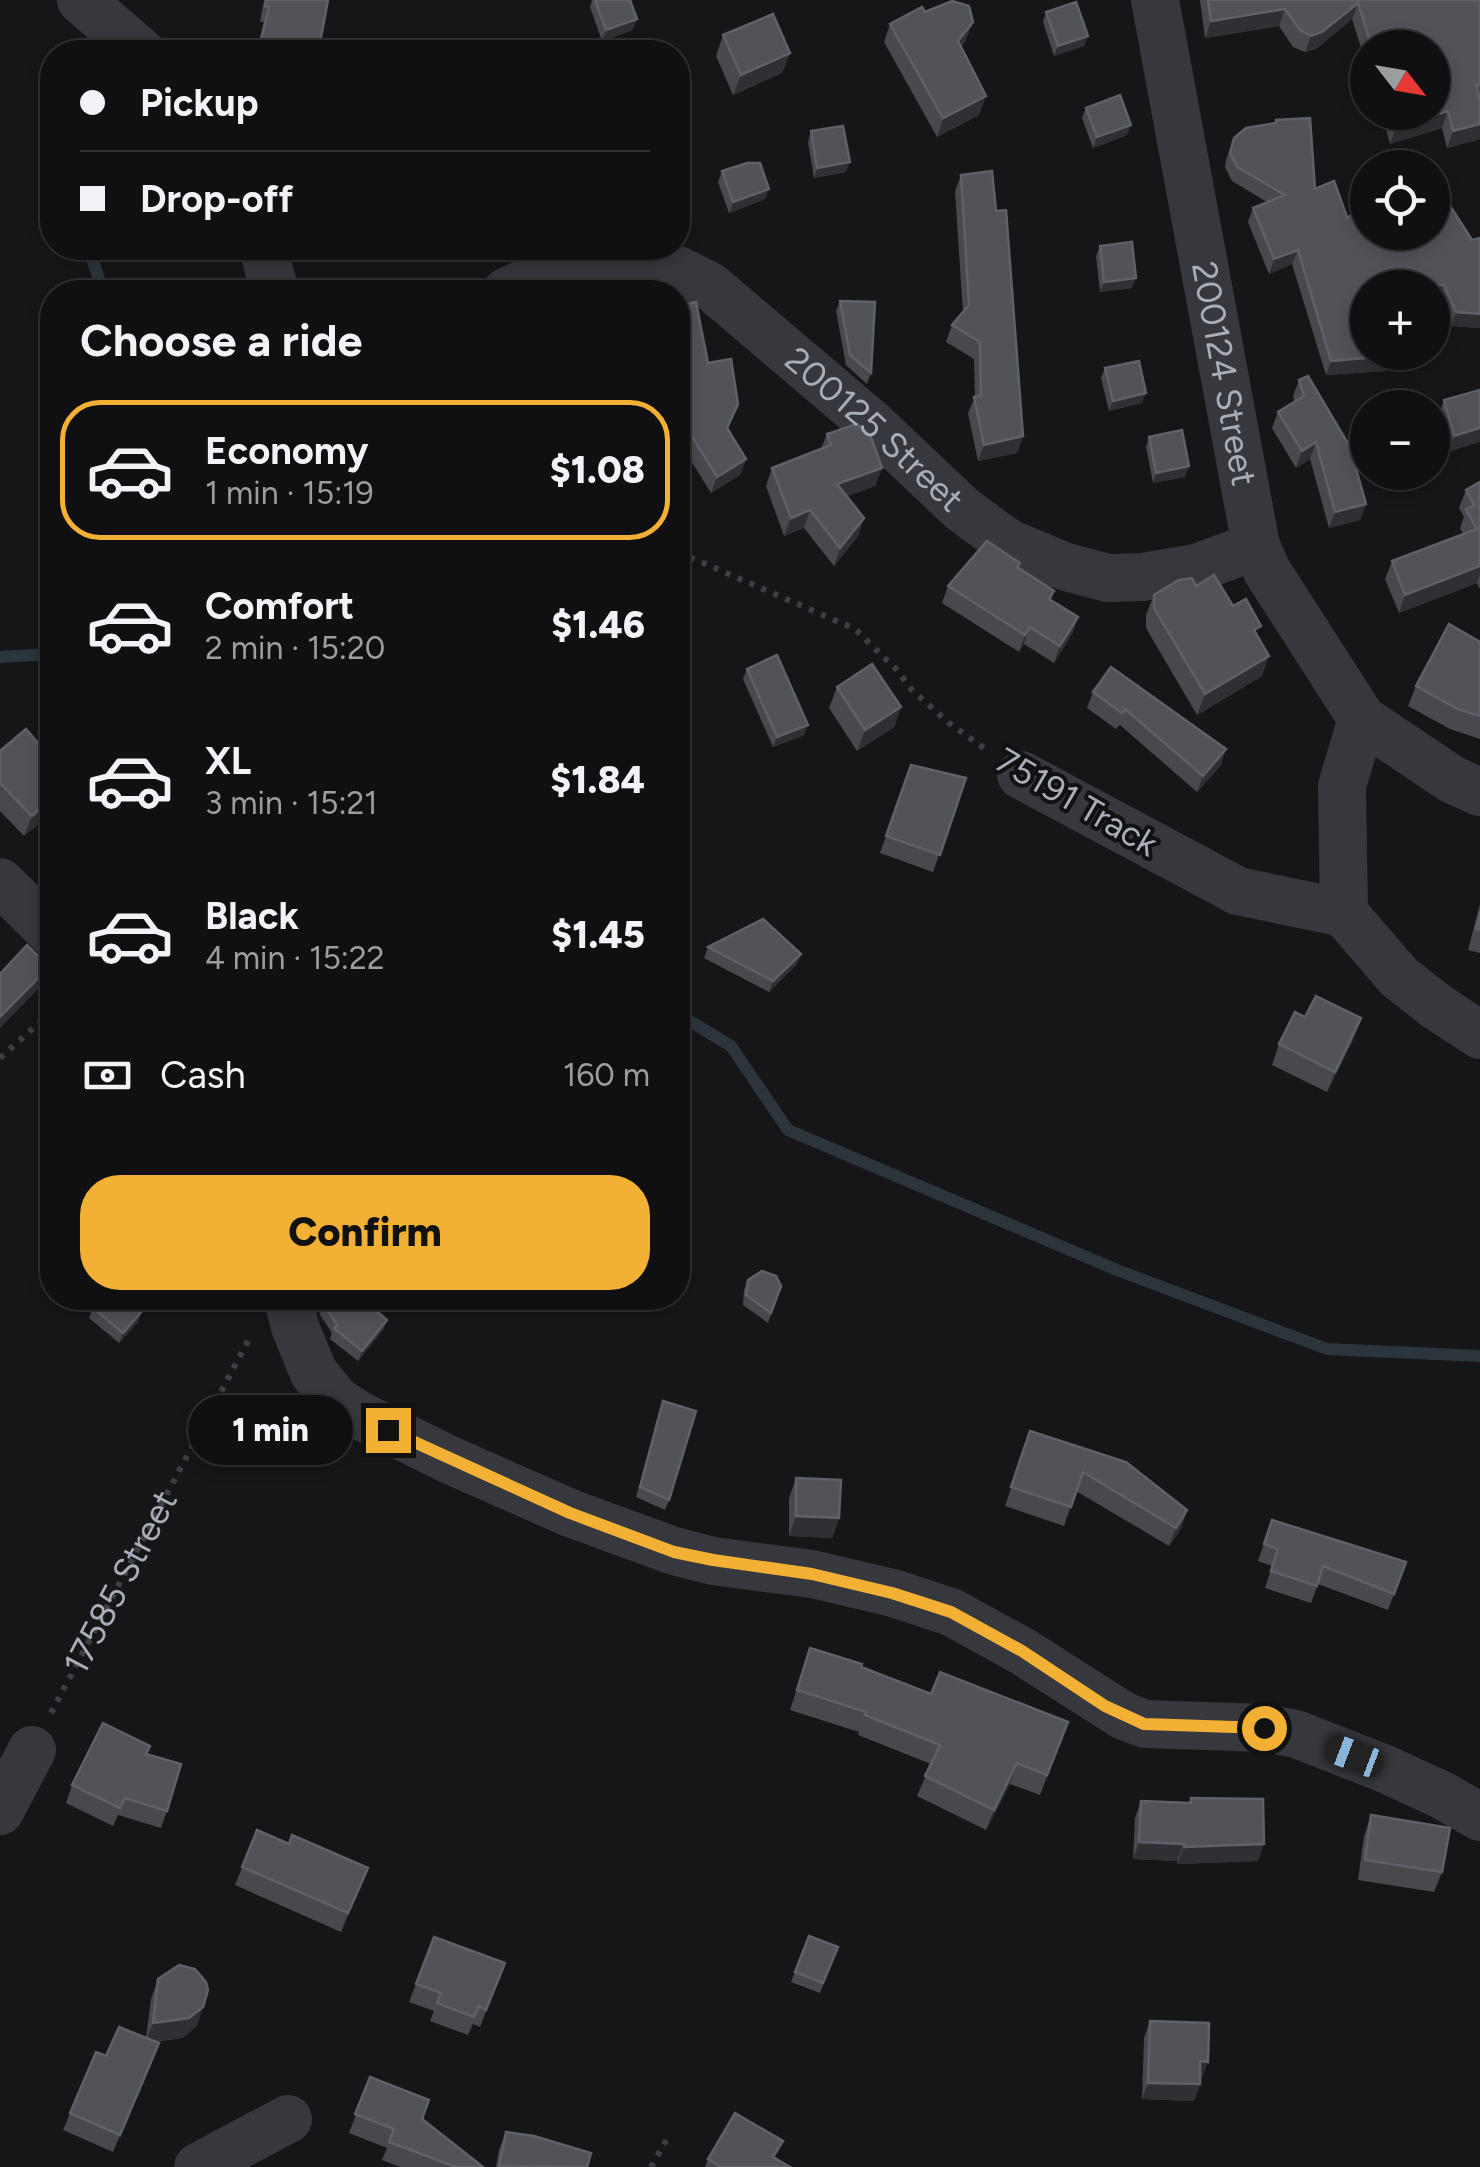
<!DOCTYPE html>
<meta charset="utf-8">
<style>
:root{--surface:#101012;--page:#1e1e20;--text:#f1f3f6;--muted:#9c9d9f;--line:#303032;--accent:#f2b134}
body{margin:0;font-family:Figtree,sans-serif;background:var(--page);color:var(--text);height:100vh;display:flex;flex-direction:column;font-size:38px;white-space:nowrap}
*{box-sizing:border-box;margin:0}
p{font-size:32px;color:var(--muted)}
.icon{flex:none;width:55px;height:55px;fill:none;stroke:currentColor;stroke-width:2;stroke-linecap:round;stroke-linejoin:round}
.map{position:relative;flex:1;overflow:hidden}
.sheet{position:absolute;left:40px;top:280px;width:650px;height:1030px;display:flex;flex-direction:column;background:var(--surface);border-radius:40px;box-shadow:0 5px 15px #0003,0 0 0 2px var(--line)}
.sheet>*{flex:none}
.top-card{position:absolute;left:40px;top:40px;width:650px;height:220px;border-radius:40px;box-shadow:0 5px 15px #0003,0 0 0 2px var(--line);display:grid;align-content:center;height:220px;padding:0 40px;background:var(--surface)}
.needle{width:65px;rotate:121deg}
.fabs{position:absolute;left:1350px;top:30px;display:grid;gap:20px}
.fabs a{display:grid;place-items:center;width:100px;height:100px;border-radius:50%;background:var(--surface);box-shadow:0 5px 15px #0003,0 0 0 2px var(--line);font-size:50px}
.end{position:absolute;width:45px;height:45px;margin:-22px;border:12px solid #f2b134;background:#111;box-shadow:0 0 0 5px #111}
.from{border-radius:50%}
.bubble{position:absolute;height:70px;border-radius:35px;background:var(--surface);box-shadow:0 5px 15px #0003,0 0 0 2px var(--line);font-size:32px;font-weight:800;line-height:70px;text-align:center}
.car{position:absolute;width:30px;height:60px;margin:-30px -15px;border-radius:12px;box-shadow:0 0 8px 2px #0007;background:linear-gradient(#222 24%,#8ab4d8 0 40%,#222 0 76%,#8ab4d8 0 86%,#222 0)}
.top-card b{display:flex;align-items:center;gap:35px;height:95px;font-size:38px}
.top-card b+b{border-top:2px solid var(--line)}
.top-card i{width:25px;height:25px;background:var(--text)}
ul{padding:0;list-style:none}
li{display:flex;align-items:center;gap:30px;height:140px;margin:0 20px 15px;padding:0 20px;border:5px solid transparent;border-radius:40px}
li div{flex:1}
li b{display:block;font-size:38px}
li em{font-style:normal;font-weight:800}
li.active{border-color:var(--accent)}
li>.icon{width:90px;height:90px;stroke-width:1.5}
h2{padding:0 40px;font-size:45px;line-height:120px}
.pay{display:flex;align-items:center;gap:25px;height:110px;padding:0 40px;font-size:38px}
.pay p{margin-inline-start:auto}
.action{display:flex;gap:20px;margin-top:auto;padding:20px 40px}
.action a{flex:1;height:115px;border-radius:40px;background:var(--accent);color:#111;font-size:40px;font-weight:800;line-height:115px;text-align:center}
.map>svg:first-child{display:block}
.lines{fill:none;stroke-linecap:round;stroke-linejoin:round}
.stream{stroke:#2c353c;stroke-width:12}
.path{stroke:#3d3f44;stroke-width:6;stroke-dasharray:5 8;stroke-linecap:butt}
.street{stroke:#37383d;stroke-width:48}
.wall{fill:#47494d}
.shaded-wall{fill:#2f3033}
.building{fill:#525359;stroke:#5f6168;stroke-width:2.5}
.route{stroke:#f2b134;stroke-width:12}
.labels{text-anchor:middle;stroke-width:8;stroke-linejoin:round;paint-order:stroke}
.street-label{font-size:35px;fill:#a8adb8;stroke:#111113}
</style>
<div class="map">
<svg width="1480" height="2167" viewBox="0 0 1480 2167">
<rect width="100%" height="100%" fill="#161618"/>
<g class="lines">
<g class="stream">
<polyline points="92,52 96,25"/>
<polyline points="88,248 104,292"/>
<polyline points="0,657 52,654"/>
<polyline points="678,1014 731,1046 788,1130 1117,1270 1327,1349 1480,1356"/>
</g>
<g class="path">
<polyline points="678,552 855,629 897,670 912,690 949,723 988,751"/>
<polyline points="0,1058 52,1011"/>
<path id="s1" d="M51,1713L251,1335"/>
<polyline points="651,2167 667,2139"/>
</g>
<g class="street">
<polyline points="81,0 141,52"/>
<path id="s2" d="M1155,0L1256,546L1267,571L1362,719L1453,780L1480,792"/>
<polyline points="263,248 275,292"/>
<path id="s3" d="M506,292L548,272L595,264L639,262L678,270L710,286L871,423L962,509L1008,543L1066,567L1108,578L1143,577L1196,568L1256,546"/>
<polyline points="1021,775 1238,891 1344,913 1399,977 1436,1006 1480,1035"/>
<polyline points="0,882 52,933"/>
<polyline points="1344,913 1342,786 1362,719"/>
<polyline points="288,1298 295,1327 314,1373 336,1400 357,1414 450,1460 570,1513 674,1551 713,1561 812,1574 893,1593 951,1612 1022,1651 1124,1716 1145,1724 1264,1728 1296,1734 1383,1768 1442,1795 1480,1817"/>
<polyline points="0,1811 32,1750"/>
<polyline points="198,2167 288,2119"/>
</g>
</g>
<g class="wall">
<polygon points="264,0 328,0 320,43 383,52 256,52 264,22 260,22"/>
<polygon points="592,0 630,0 633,30 602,41 590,7"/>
<polygon points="1200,0 1480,0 1480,139 1447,148 1442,128 1390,144 1381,112 1432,112 1432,48 1368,48 1368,70 1352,19 1316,49 1305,52 1293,47 1279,26 1205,38"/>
<polygon points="925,12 966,40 961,47 979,115 937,137 884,42 890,24"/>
<polygon points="1046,12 1084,46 1054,56 1043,22"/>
<polygon points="723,35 790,53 782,73 733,95 716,56"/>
<polygon points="1086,108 1127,135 1093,148 1082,118"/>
<polygon points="1276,120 1315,189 1368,232 1472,240 1480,238 1480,328 1451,326 1439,299 1432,299 1432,288 1368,288 1385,371 1326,375 1292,264 1269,274 1248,222 1253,208 1267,202 1232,181 1225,167 1226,160 1234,138 1275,123"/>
<polygon points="811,131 846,172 814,178 808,142"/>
<polygon points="722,171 769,189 765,199 729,213 718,182"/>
<polygon points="961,175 1023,436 1017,453 978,461 968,413 975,397 974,359 946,342 952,325 963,313 955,191"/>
<polygon points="1100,246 1132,288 1100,292 1096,256"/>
<polygon points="840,301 871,373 867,384 846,365 836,311"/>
<polygon points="678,306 708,363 738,404 728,429 746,459 740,475 711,493 678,440"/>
<polygon points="1105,368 1142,403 1109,411 1101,378"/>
<polygon points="1299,380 1366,504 1360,520 1329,528 1310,459 1296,468 1272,428 1278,412 1295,402 1293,396"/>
<polygon points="1480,390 1448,452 1438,417 1444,400"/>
<polygon points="827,434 882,468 875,486 847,496 864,518 858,536 834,566 804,528 784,536 766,486 772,468 821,449"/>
<polygon points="1149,437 1185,477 1153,483 1146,447"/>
<polygon points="1480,482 1480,589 1477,583 1399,613 1385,579 1392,561 1463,534 1460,528 1464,517 1459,508 1466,490"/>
<polygon points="1020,563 1018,568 1054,591 1051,600 1078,617 1072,634 1054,663 1024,644 1019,652 942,603 948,586"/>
<polygon points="1154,595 1233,606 1257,635 1262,676 1197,715 1146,628 1146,615"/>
<polygon points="1480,642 1480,739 1450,729 1408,706 1416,686"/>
<polygon points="1111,667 1221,765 1197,792 1120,725 1116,729 1087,708 1093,692"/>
<polygon points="747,669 804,735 773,747 743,679"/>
<polygon points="837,687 901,707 894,727 857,751 829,708"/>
<polygon points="0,751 46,764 47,817 24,836 0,811"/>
<polygon points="911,765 966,778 933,872 880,853"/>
<polygon points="1480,904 1480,953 1468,950"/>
<polygon points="708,947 801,954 797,964 769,992 704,958"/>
<polygon points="1354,1038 1327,1092 1272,1065 1279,1044"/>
<polygon points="52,1098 52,1145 48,1109"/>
<polygon points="748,1280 781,1286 768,1323 743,1305 744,1290"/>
<polygon points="318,1298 361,1298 387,1320 383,1330 358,1361 330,1339 332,1333 320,1315 317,1300"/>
<polygon points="93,1308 138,1322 119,1343 89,1318"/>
<polygon points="663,1401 669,1500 665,1510 636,1497"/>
<polygon points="1030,1431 1187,1510 1181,1529 1169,1546 1076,1491 1064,1526 1005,1506"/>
<polygon points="796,1478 839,1518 832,1538 789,1536 789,1498"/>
<polygon points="1272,1520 1406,1562 1388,1610 1318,1584 1311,1603 1265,1588 1272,1566 1258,1561"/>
<polygon points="810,1648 931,1694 1068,1722 1040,1795 1010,1784 986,1830 917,1796 931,1764 858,1735 859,1732 790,1710"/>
<polygon points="147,1754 167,1811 161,1828 118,1815 113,1826 66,1803 72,1785"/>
<polygon points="1191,1798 1258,1861 1177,1864 1177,1861 1133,1859 1135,1818 1141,1801 1189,1803"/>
<polygon points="1371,1815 1442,1872 1434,1892 1358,1880 1364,1836"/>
<polygon points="257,1830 289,1844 368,1868 341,1932 235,1885"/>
<polygon points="809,1936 838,1947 820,1993 791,1982"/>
<polygon points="505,1963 480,2027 473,2024 468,2035 430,2021 434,2011 409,2002 416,1984"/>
<polygon points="158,1979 203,2007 196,2027 182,2038 154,2042 159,2043 153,2060 113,2152 63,2130 70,2113 106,2056 146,2038 151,1999"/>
<polygon points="1150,2021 1202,2078 1200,2078 1200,2084 1194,2101 1142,2099 1144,2038"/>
<polygon points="370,2077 422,2119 483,2167 400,2167 382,2160 387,2148 349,2133"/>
<polygon points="506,2132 587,2167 496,2167 499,2150"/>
<polygon points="708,2159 776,2159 790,2167 705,2167"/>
</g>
<g class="shaded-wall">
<polygon points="1358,3 1352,19 1316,49 1305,52 1311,36"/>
<polygon points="1285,9 1279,26 1205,38 1211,21"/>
<polygon points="637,19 633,30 602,41 606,30"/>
<polygon points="973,22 966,40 951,60 958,41"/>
<polygon points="1088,36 1084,46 1054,56 1058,46"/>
<polygon points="790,53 782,73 733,95 741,75"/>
<polygon points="986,96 979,115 937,137 943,118"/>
<polygon points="1448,111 1442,128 1390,144 1396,127"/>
<polygon points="1480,124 1480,139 1447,148 1453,131"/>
<polygon points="1131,125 1127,135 1093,148 1097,137"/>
<polygon points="850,162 846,172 814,178 817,168"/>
<polygon points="769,189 765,199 729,213 733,202"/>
<polygon points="393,248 425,248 421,257 391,255"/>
<polygon points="1298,250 1292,264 1269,274 1274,259"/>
<polygon points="1136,278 1132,288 1100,292 1104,282"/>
<polygon points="1444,285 1439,299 1432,299 1432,288 1421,288"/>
<polygon points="1456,312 1480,314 1480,328 1451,326"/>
<polygon points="1390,356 1385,371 1326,375 1331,361"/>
<polygon points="1146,393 1142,403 1109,411 1113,401"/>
<polygon points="1480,428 1480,442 1448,452 1454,436"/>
<polygon points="1023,436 1017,453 978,461 984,445"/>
<polygon points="1316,442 1310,459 1296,468 1302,451"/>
<polygon points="746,459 740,475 711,493 717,477"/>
<polygon points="1189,466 1185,477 1153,483 1156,473"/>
<polygon points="882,468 875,486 830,502 837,484"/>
<polygon points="1366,504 1360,520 1329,528 1335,512"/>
<polygon points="810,510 804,528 784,536 791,518"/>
<polygon points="864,518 858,536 834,566 840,548"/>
<polygon points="1480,566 1480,574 1477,583 1399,613 1405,595"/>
<polygon points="1078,617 1072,634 1054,663 1060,646"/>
<polygon points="1030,627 1024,644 1019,652 1025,635"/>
<polygon points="1269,656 1262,676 1197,715 1205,694"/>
<polygon points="901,707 894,727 857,751 865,730"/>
<polygon points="808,725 804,735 773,747 777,737"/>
<polygon points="1226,749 1221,765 1197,792 1203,776"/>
<polygon points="52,798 47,817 24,836 32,816"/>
<polygon points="801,954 797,964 769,992 773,981"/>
<polygon points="49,967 43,984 0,1028 0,1017"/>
<polygon points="1361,1018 1354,1038 1327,1092 1335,1072"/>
<polygon points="142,1311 138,1322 119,1343 123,1333"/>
<polygon points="387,1320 383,1330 358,1361 362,1351"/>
<polygon points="1187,1510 1181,1529 1169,1546 1176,1528"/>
<polygon points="796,1516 839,1518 832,1538 789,1536"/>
<polygon points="1017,1763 1010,1784 986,1830 994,1810"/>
<polygon points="1139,1842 1184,1844 1177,1861 1133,1859"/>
<polygon points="1264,1844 1258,1861 1177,1864 1184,1847"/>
<polygon points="368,1868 361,1887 341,1932 348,1913"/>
<polygon points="203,2007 196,2027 182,2038 145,2043 153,2023"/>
<polygon points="159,2043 153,2060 113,2152 120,2135"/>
<polygon points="1200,2061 1208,2062 1202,2078 1194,2078"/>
<polygon points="1148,2083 1200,2084 1194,2101 1142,2099"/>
</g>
<g class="building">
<polygon points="266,0 328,0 320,43 383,52 258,52 269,7 265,6"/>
<polygon points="595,0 630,0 637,19 606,30"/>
<polygon points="1208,0 1480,0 1480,85 1476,85 1480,100 1480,124 1453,131 1448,111 1396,127 1392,112 1432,112 1432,48 1372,48 1358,3 1322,32 1311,36 1300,30 1285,9 1211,21"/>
<polygon points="952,1 969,6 973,22 958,41 986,96 943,118 890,24 922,7 925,12"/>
<polygon points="1076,2 1088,36 1058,46 1046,12"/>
<polygon points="773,14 790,53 741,75 723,35"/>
<polygon points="1120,95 1131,125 1097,137 1086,108"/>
<polygon points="1310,118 1315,189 1334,181 1347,217 1368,212 1368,232 1432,232 1432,191 1438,187 1472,240 1480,238 1480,314 1456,312 1444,285 1422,286 1385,274 1386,288 1368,288 1368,352 1390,352 1390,356 1331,361 1298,250 1274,259 1253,208 1285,195 1237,167 1230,153 1234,138 1246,128 1276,123 1276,120"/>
<polygon points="843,126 850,162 817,168 811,131"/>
<polygon points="747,163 760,163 769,189 733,202 722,171"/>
<polygon points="992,171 996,211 1006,210 1023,436 984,445 974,397 981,395 980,342 952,325 969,305 961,175"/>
<polygon points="1132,242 1136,278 1104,282 1100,246"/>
<polygon points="840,301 875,302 871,373 850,355"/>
<polygon points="696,302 708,363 731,359 738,404 727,428 746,459 717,477 678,414 678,306"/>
<polygon points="1139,361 1146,393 1113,401 1105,368"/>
<polygon points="1308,376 1350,447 1366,504 1335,512 1316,442 1302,451 1278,412 1304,396 1299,380"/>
<polygon points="1480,390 1480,428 1454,436 1444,400"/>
<polygon points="857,424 871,437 882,468 837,484 864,518 840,548 810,510 791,518 772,468 831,445 827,434"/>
<polygon points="1182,430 1189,466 1156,473 1149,437"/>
<polygon points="1480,482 1480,566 1405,595 1392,561 1477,529 1466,510 1474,505 1466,490"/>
<polygon points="987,541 1020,563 1017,567 1054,591 1049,599 1078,617 1060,646 1030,627 1025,635 948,586"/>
<polygon points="1214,575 1233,606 1246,599 1261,626 1254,630 1269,656 1205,694 1154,608 1154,595 1179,580 1192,578 1196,586"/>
<polygon points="1449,624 1480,642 1480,716 1458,709 1416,686"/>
<polygon points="777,655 808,725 777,737 747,669"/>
<polygon points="872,664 901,707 865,730 837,687"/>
<polygon points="1111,667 1226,749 1203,776 1125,709 1122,713 1093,692"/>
<polygon points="26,729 49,756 44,761 52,771 52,784 49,787 52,794 52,798 32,816 0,783 0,751"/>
<polygon points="911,765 966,778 940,855 886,836"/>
<polygon points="1480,912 1480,930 1476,929"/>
<polygon points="763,919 801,954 773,981 708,947"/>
<polygon points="27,945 49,967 0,1017 0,974"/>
<polygon points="1316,996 1361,1018 1335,1072 1279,1044 1295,1012 1305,1017"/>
<polygon points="762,1271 776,1276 781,1286 771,1313 746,1295 748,1280"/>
<polygon points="101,1298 140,1298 142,1311 123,1333 93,1308"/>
<polygon points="322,1298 361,1298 387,1320 362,1351 334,1328 337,1325 324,1305"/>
<polygon points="663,1401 696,1411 669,1500 640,1487"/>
<polygon points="1030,1431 1126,1462 1187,1510 1176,1528 1083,1472 1071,1507 1011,1487"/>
<polygon points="796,1478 841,1480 839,1518 796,1516"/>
<polygon points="1272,1520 1406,1562 1394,1594 1323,1566 1317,1586 1271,1571 1278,1549 1264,1544"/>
<polygon points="810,1648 862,1664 861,1667 931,1694 940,1672 1068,1722 1047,1775 1017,1763 994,1810 925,1776 940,1745 865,1715 866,1712 797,1690"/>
<polygon points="103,1723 150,1746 146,1754 181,1764 167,1811 125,1798 120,1808 72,1785"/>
<polygon points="1191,1798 1263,1799 1264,1844 1184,1847 1184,1844 1139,1842 1141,1801 1191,1803"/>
<polygon points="1371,1815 1450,1828 1442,1872 1365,1860"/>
<polygon points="257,1830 289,1844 292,1835 368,1868 348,1913 242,1867"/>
<polygon points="809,1936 838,1947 823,1983 795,1972"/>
<polygon points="434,1937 505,1963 486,2010 479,2006 474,2017 437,2003 441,1993 416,1984"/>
<polygon points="179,1965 195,1969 206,1982 208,1990 203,2007 189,2018 153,2023 158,1979"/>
<polygon points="1150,2021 1209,2023 1208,2062 1200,2061 1200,2084 1148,2083"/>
<polygon points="119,2027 159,2043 120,2135 70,2113 96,2052 106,2056"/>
<polygon points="370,2077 429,2100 422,2119 483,2167 456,2167 389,2142 394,2129 355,2114"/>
<polygon points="735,2113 783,2141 773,2157 790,2167 721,2167 708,2159"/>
<polygon points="506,2132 534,2136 591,2153 587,2167 499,2166"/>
</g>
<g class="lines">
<polyline class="route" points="388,1430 570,1513 674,1552 713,1560 812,1574 892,1593 951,1612 1022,1651 1105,1706 1144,1724 1264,1728"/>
</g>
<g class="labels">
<g class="street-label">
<text dy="12" stroke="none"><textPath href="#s2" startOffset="380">200124 Street</textPath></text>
<text dy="12" stroke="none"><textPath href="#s3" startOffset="432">200125 Street</textPath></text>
<text transform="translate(1077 802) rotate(30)" y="12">75191 Track</text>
<text dy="12" stroke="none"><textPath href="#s1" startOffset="148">17585 Street</textPath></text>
</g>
</g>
</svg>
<div class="fabs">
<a><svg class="needle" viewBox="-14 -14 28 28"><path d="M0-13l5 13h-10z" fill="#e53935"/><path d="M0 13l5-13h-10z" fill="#9c9d9f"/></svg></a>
<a><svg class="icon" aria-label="locate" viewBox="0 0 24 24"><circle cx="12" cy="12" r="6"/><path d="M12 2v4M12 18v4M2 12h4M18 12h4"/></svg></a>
<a>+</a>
<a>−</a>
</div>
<i class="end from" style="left:1264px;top:1728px"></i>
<i class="end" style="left:388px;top:1430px"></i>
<div class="bubble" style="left:188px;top:1395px;width:165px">1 min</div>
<i class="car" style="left:1354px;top:1756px;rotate:291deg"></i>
<div class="top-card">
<b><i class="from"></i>Pickup</b>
<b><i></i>Drop-off</b>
</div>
<section class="sheet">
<h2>Choose a ride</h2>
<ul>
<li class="active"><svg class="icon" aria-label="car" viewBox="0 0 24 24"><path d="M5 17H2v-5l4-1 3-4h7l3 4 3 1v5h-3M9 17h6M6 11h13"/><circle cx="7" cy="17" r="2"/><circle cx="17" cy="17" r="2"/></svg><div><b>Economy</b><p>1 min · 15:19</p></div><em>$1.08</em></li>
<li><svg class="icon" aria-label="car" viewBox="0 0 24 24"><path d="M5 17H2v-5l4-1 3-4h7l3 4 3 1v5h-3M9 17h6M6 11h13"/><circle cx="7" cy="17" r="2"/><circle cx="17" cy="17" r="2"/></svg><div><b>Comfort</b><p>2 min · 15:20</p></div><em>$1.46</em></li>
<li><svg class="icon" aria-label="car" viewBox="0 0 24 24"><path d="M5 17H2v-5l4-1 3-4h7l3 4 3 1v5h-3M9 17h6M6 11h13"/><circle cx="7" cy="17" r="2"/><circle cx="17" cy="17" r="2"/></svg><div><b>XL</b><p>3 min · 15:21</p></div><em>$1.84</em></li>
<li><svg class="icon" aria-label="car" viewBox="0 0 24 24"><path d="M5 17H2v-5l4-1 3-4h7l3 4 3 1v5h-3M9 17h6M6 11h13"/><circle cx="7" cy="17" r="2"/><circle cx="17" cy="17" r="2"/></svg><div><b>Black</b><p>4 min · 15:22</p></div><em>$1.45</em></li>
</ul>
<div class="pay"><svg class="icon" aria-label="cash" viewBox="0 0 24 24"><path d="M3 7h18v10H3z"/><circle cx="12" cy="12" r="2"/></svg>Cash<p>160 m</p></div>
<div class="action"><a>Confirm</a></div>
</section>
</div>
